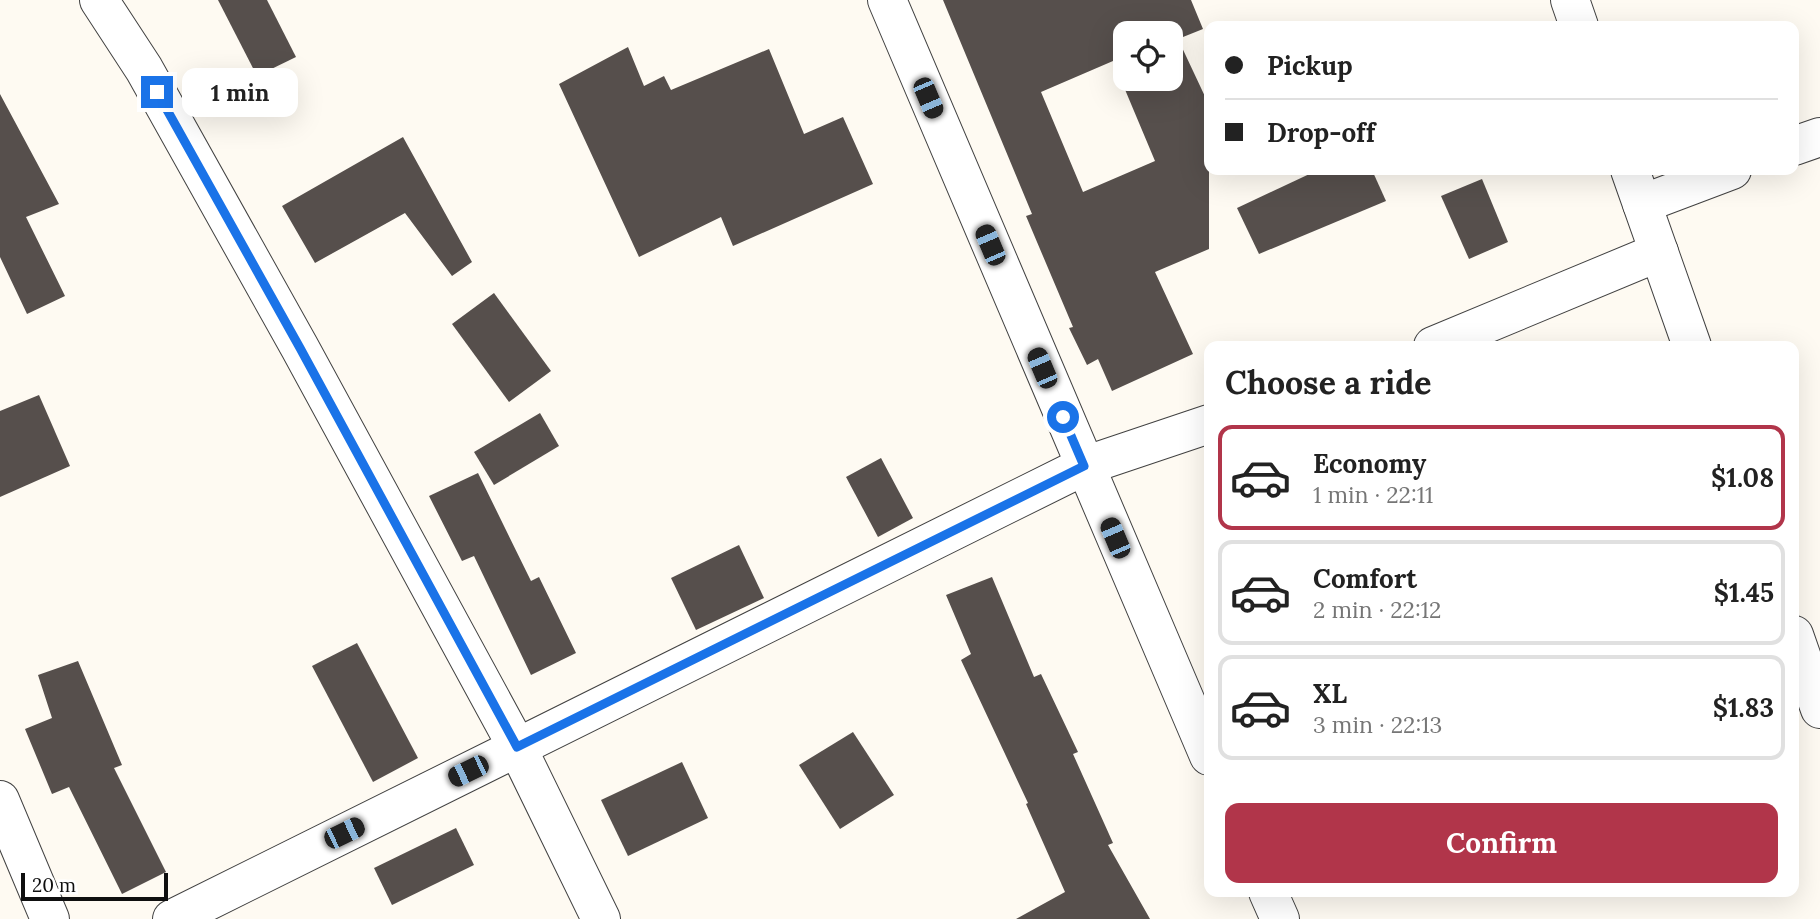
<!DOCTYPE html>
<meta charset="utf-8">
<style>
:root{--surface:#fff;--page:#f6f6f6;--text:#222;--muted:#767676;--line:#e0e0e0;--accent:#b1354a}
body{margin:0;font-family:Lora,serif;background:var(--page);color:var(--text);height:100vh;display:flex;flex-direction:column;font-size:26px;white-space:nowrap}
*{box-sizing:border-box;margin:0}
p{font-size:23px;color:var(--muted)}
.icon{flex:none;width:38px;height:38px;fill:none;stroke:currentColor;stroke-width:2;stroke-linecap:round;stroke-linejoin:round}
.map{position:relative;flex:1;overflow:hidden}
.details{position:absolute;left:1204px;top:341px;width:595px;height:556px;display:flex;flex-direction:column;background:var(--surface);border-radius:14px;box-shadow:0 7px 28px #0002}
.details>*{flex:none}
.banner{position:absolute;left:1204px;top:21px;width:595px;height:154px;border-radius:14px;box-shadow:0 7px 28px #0002;display:grid;align-content:center;height:154px;padding:0 21px;background:var(--surface)}
.controls{position:absolute;left:1113px;top:21px;display:grid;gap:14px}
.controls a{display:grid;place-items:center;width:70px;height:70px;border-radius:14px;background:var(--surface);box-shadow:0 7px 28px #0002;font-size:35px}
.scale{position:absolute;left:21px;bottom:18px;width:147px;box-sizing:border-box;padding-left:7px;border:4px solid #0f0f0f;border-top:0;font-size:19px;line-height:24px;white-space:nowrap;color:#0f0f0f;-webkit-text-stroke:5px #fff;paint-order:stroke}
.end{position:absolute;width:32px;height:32px;margin:-16px;border:9px solid #1a73e8;background:#fff;box-shadow:0 0 0 4px #fff}
.from{border-radius:50%}
.bubble{position:absolute;height:49px;border-radius:14px;background:var(--surface);box-shadow:0 7px 28px #0002;font-size:23px;font-weight:700;line-height:49px;text-align:center}
.car{position:absolute;width:21px;height:42px;margin:-21px -10px;border-radius:9px;box-shadow:0 0 5px 2px #0007;background:linear-gradient(#222 24%,#8ab4d8 0 40%,#222 0 76%,#8ab4d8 0 86%,#222 0)}
.banner b{display:flex;align-items:center;gap:24px;height:66px;font-size:26px}
.banner b+b{border-top:2px solid var(--line)}
.banner i{width:18px;height:18px;background:var(--text)}
ul{padding:0;list-style:none}
li{display:flex;align-items:center;gap:21px;height:105px;margin:0 14px 10px;padding:0 7px;border:4px solid var(--line);border-radius:14px}
li div{flex:1}
li b{display:block;font-size:26px}
li em{font-style:normal;font-weight:700}
li.active{border-color:var(--accent)}
li>.icon{width:63px;height:63px;stroke-width:1.5}
h2{padding:0 21px;font-size:32px;line-height:84px}
.cta{display:flex;gap:14px;margin-top:auto;padding:14px 21px}
.cta a{flex:1;height:80px;border-radius:14px;background:var(--accent);color:#fff;font-size:28px;font-weight:700;line-height:80px;text-align:center}
.map>svg:first-child{display:block}
.building{fill:#564f4c;fill-rule:evenodd}
.lines{fill:none;stroke-linecap:round;stroke-linejoin:round}
.street-casing{stroke:#424242;stroke-width:40}
.street{stroke:#fff;stroke-width:38}
.route{stroke:#1a73e8;stroke-width:9}
</style>
<div class="map">
<svg width="1820" height="919" viewBox="0 0 1820 919">
<rect width="100%" height="100%" fill="#fefaf2"/>
<g class="building">
<polygon points="218,0 267,0 296,57 257,76"/>
<path d="M943,0H1191L1203,29L1178,39L1209,105V249L1155,272L1193,354L1112,391L1098,359L1087,365L1069,328L1073,327L1026,216L1032,214ZM1125,33H1171V79H1125ZM1113,61L1155,161L1083,192L1041,92Z"/>
<polygon points="628,47 644,86 664,76 671,90 769,49 804,134 843,117 873,184 733,246 721,217 639,257 559,84"/>
<polygon points="0,94 59,204 26,217 65,296 27,314 0,257"/>
<polygon points="403,137 472,262 452,276 405,213 315,263 282,206"/>
<polygon points="1318,170 1372,170 1386,201 1259,254 1237,208"/>
<polygon points="1482,179 1508,242 1469,259 1441,196"/>
<polygon points="494,293 551,371 509,402 452,324"/>
<polygon points="39,395 70,466 0,497 0,411"/>
<polygon points="540,413 559,446 494,485 474,452"/>
<polygon points="881,458 913,518 878,537 846,477"/>
<polygon points="478,473 531,581 539,577 576,653 531,675 474,556 462,561 429,496"/>
<polygon points="739,545 764,598 696,630 671,578"/>
<polygon points="992,577 1034,677 1041,674 1078,752 1073,754 1113,843 1108,845 1150,919 1016,919 1065,892 1026,804 1028,803 961,660 971,654 946,595"/>
<polygon points="357,643 418,758 373,782 312,666"/>
<polygon points="78,661 122,765 114,768 166,872 122,894 69,787 52,794 25,729 52,718 38,675"/>
<polygon points="853,732 894,795 840,829 799,765"/>
<polygon points="682,762 708,818 628,856 601,800"/>
<polygon points="456,828 474,865 392,905 374,868"/>
</g>
<g class="lines">
<defs>
<g id="street">
<polyline points="99,0 144,69 300,348 517,747 601,919"/>
<polyline points="887,0 1209,756"/>
<polyline points="1570,0 1579,26"/>
<polyline points="1794,146 1820,137"/>
<polyline points="1630,170 1692,346"/>
<polyline points="1642,204 1732,170"/>
<polyline points="1433,346 1659,252"/>
<polyline points="1794,635 1820,709"/>
<polyline points="0,800 50,919"/>
<polyline points="1268,892 1280,919"/>
<polyline points="172,919 1084,466 1209,424"/>
</g>
</defs>
<use href="#street" class="street-casing"/>
<use href="#street" class="street"/>
</g>
<g class="lines">
<polyline class="route" points="157,92 300,348 517,747 1084,466 1063,417"/>
</g>
</svg>
<div class="controls">
<a><svg class="icon" aria-label="locate" viewBox="0 0 24 24"><circle cx="12" cy="12" r="6"/><path d="M12 2v4M12 18v4M2 12h4M18 12h4"/></svg></a>
</div>
<div class="scale">20 m</div>
<i class="end from" style="left:1063px;top:417px"></i>
<i class="end" style="left:157px;top:92px"></i>
<div class="bubble" style="left:182px;top:68px;width:116px">1 min</div>
<i class="car" style="left:928px;top:98px;rotate:157deg"></i>
<i class="car" style="left:990px;top:245px;rotate:337deg"></i>
<i class="car" style="left:1042px;top:368px;rotate:337deg"></i>
<i class="car" style="left:1115px;top:538px;rotate:337deg"></i>
<i class="car" style="left:468px;top:771px;rotate:244deg"></i>
<i class="car" style="left:344px;top:833px;rotate:64deg"></i>
<div class="banner">
<b><i class="from"></i>Pickup</b>
<b><i></i>Drop-off</b>
</div>
<section class="details">
<h2>Choose a ride</h2>
<ul>
<li class="active"><svg class="icon" aria-label="car" viewBox="0 0 24 24"><path d="M5 17H2v-5l4-1 3-4h7l3 4 3 1v5h-3M9 17h6M6 11h13"/><circle cx="7" cy="17" r="2"/><circle cx="17" cy="17" r="2"/></svg><div><b>Economy</b><p>1 min · 22:11</p></div><em>$1.08</em></li>
<li><svg class="icon" aria-label="car" viewBox="0 0 24 24"><path d="M5 17H2v-5l4-1 3-4h7l3 4 3 1v5h-3M9 17h6M6 11h13"/><circle cx="7" cy="17" r="2"/><circle cx="17" cy="17" r="2"/></svg><div><b>Comfort</b><p>2 min · 22:12</p></div><em>$1.45</em></li>
<li><svg class="icon" aria-label="car" viewBox="0 0 24 24"><path d="M5 17H2v-5l4-1 3-4h7l3 4 3 1v5h-3M9 17h6M6 11h13"/><circle cx="7" cy="17" r="2"/><circle cx="17" cy="17" r="2"/></svg><div><b>XL</b><p>3 min · 22:13</p></div><em>$1.83</em></li>
</ul>
<div class="cta"><a>Confirm</a></div>
</section>
</div>
